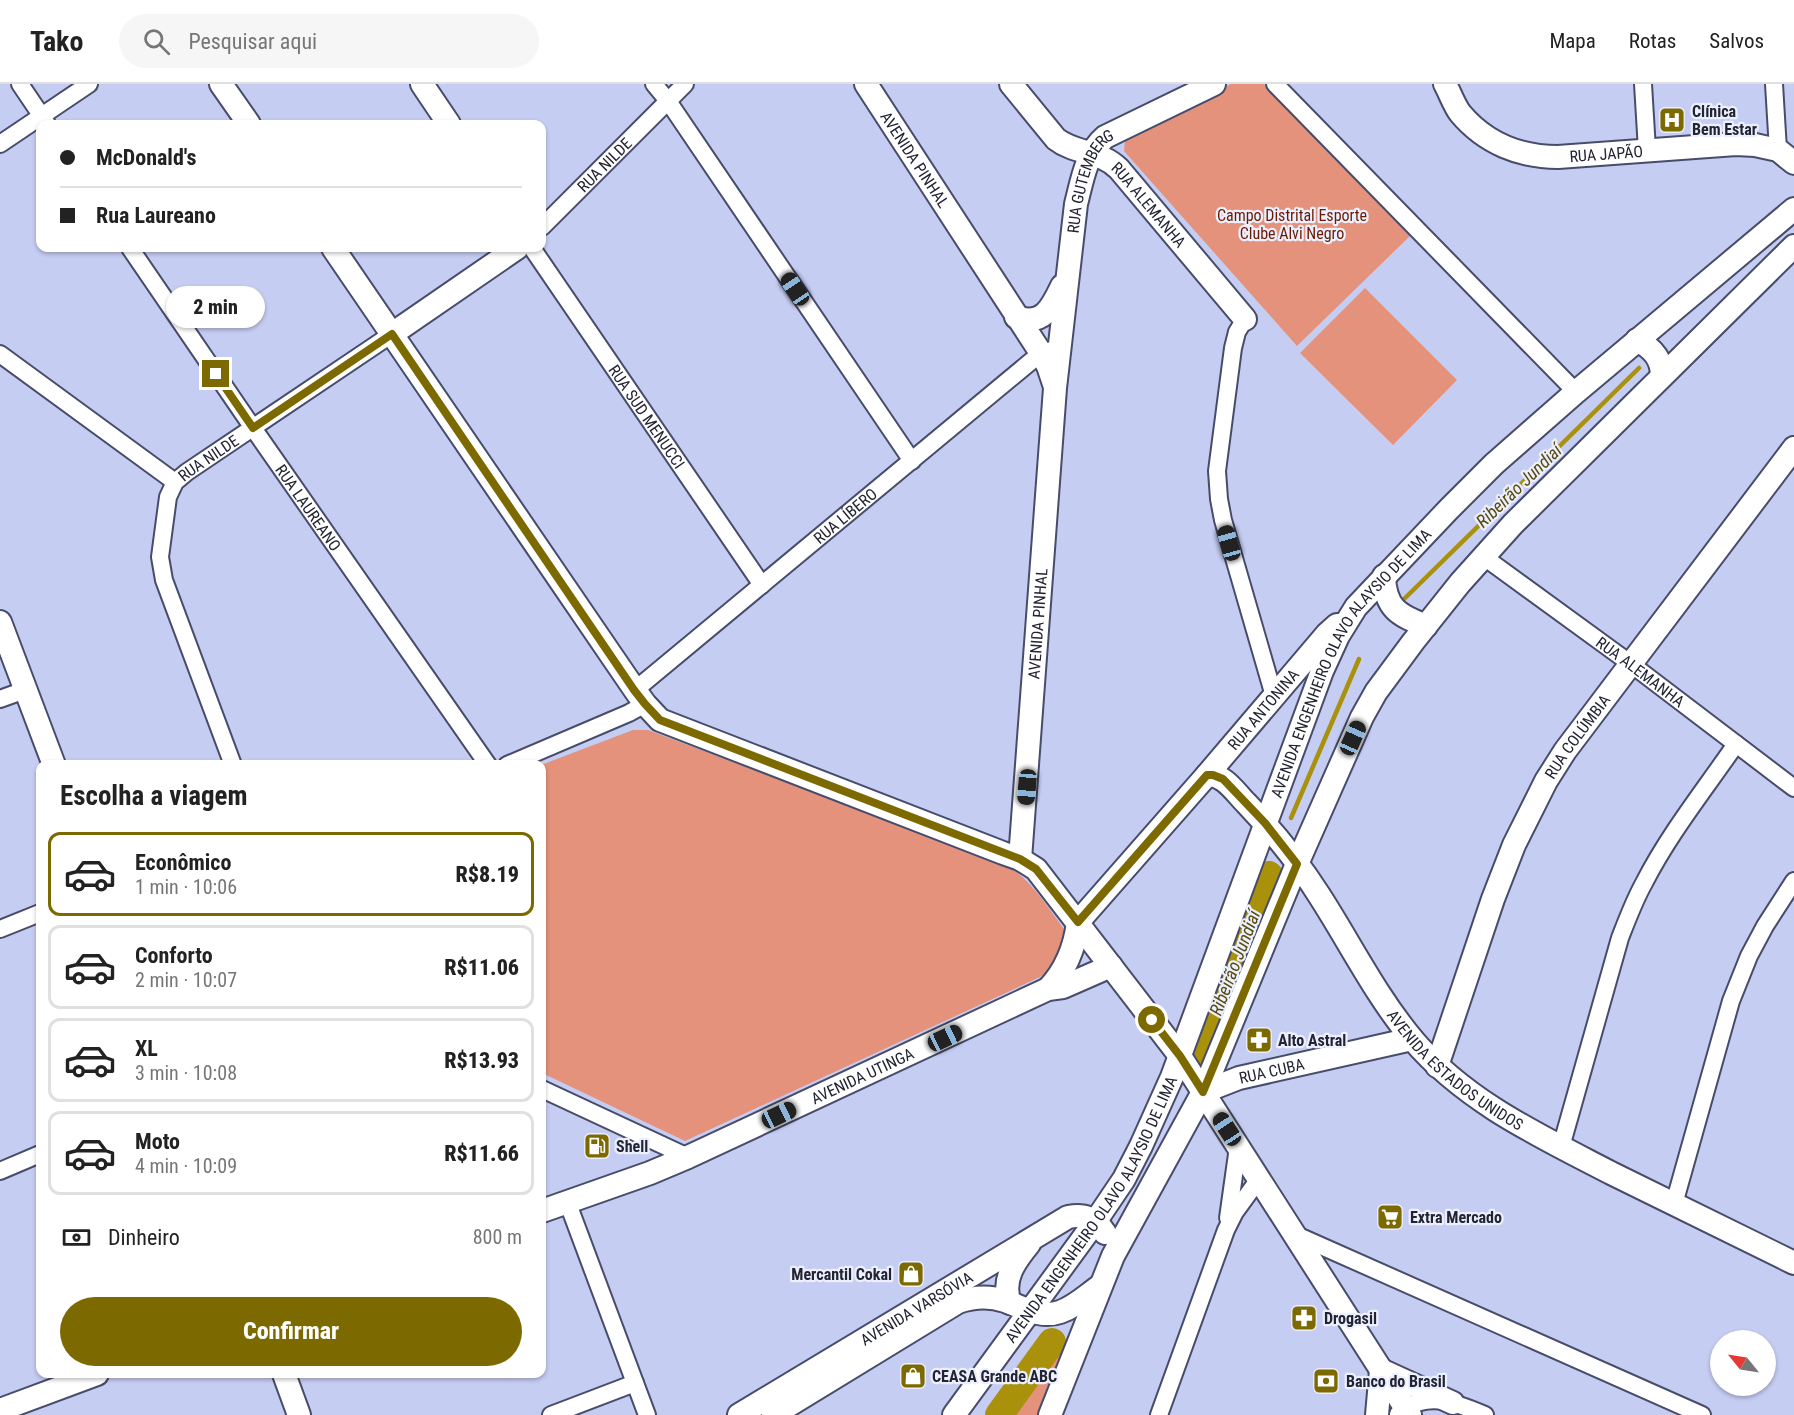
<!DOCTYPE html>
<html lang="pt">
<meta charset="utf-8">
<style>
:root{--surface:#fff;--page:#f6f6f6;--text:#222;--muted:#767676;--line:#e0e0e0;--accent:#7c6a01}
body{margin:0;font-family:"Roboto Condensed",sans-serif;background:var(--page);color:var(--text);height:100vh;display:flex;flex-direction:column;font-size:22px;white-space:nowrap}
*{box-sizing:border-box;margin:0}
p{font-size:20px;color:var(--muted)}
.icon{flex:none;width:33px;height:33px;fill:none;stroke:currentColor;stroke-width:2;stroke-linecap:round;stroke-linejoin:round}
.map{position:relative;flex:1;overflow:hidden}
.side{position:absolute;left:36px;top:676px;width:510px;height:618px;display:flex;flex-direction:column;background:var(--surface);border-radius:12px;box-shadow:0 2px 4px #0004}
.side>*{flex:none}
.banner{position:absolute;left:36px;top:36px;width:510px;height:132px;border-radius:12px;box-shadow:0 2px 4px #0004;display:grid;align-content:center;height:132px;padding:0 24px;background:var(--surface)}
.needle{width:39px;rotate:300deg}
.tools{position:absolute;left:1710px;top:1246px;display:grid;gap:12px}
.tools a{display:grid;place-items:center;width:66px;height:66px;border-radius:50%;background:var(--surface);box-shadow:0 2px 4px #0004;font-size:30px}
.end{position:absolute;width:27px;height:27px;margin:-14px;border:8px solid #7c6a01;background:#fff;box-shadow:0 0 0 3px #fff}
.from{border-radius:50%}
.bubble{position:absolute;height:42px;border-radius:21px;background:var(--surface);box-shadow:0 2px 4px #0004;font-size:20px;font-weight:800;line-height:42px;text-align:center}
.car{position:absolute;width:18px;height:36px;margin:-18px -9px;border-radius:8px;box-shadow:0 0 4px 2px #0007;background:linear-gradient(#222 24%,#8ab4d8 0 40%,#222 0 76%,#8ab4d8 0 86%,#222 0)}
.banner b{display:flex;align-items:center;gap:21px;height:57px;font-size:22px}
.banner b+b{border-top:2px solid var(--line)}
.banner i{width:15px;height:15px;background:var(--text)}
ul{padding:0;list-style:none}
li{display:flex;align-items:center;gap:18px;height:84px;margin:0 12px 9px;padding:0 12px;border:3px solid var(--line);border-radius:12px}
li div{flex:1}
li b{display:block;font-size:22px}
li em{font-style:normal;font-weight:800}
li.selected{border-color:var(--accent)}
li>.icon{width:54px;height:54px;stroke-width:1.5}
h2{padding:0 24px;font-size:27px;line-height:72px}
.pay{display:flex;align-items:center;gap:15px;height:66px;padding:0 24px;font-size:22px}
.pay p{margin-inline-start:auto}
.action{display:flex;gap:12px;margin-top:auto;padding:12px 24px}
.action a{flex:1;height:69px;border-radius:36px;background:var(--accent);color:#fff;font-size:24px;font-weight:800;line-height:69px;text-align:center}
header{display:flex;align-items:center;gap:36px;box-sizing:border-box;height:84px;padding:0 30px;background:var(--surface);border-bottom:2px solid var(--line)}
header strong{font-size:28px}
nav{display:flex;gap:33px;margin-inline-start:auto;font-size:21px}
.search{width:420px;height:54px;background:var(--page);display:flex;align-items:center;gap:15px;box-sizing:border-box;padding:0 21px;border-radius:33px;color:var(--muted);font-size:22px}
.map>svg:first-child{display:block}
.green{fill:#e4927b}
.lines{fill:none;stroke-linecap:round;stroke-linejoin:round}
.stream{stroke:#a9910b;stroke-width:4.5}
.river{stroke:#a9910b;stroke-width:28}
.street-casing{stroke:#474c6b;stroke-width:20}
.secondary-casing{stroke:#474c6b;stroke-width:26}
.street{stroke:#fff;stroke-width:16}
.secondary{stroke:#fff;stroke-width:22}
.route{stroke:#7c6a01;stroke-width:8}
.labels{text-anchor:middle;stroke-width:4.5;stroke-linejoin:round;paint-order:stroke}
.poi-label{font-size:16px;font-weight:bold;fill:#222432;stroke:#eceffe;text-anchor:start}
.street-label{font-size:16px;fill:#222432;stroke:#eceffe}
.park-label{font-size:16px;fill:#6a1a00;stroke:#eceffe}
.water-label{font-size:18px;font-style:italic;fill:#574b0c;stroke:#eceffe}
</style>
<header>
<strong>Tako</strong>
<div class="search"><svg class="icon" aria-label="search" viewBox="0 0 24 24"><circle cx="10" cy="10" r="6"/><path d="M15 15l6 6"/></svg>Pesquisar aqui</div>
<nav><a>Mapa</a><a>Rotas</a><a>Salvos</a></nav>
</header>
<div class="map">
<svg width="1794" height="1331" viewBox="0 0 1794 1331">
<rect width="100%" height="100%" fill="#c6cdf2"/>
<g class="green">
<polygon points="1231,0 1264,0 1411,151 1297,262 1124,67 1125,57 1133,49"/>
<polygon points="1365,204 1457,296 1393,361 1300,269"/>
<path d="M633,646H648L1009,782C1032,798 1047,822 1064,845L1066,849C1061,866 1057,885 1040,893L685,1057L542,989L541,681Z"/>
<polygon points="1055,1268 1061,1269 1037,1331 1007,1331"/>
</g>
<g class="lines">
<g class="stream">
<polyline points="1400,519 1639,284"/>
<polyline points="1291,734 1359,575"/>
</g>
<g class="river">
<polyline points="1201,968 1269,791"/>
<polyline points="999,1331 1052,1258"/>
</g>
<defs>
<g id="street">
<polyline points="20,0 47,40"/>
<polyline points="654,0 668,17 912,377"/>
<polyline points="1275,0 1576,308"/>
<polyline points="1643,0 1647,66"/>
<polyline points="1774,0 1778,66"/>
<polyline points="0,60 89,0"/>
<path id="s1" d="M542,143L685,0"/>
<path id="s2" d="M130,164L253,344L488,681"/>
<path id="s3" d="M532,164L762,501"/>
<polyline points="1245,235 1237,248 1233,264 1217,387 1219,415 1223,436 1274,612"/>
<polyline points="0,270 175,398"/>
<path id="s4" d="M1484,473L1631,580L1794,704"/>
<path id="s5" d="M635,606L1041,269L1052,266"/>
<polyline points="0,615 25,606"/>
<path id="s6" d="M233,681L164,496L160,473L168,413L175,398L187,388L392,250"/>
<polyline points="507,681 629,629 645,620"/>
<polyline points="0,845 40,829"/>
<polyline points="542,1005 688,1073"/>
<path d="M1561,1063L1620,854C1627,836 1634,817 1644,799C1669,750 1705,705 1736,660"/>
<polyline points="0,1087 40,1070"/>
<polyline points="567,1117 647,1331"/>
<polyline points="1674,1120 1731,917 1749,872 1765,842 1794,797"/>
<polyline points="1228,1134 1238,1063"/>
<polyline points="1294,1150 1702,1331"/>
<path d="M1398,1330C1425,1306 1455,1318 1485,1331"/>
<polyline points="551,1331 635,1299"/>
<polyline points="1159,1331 1226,1146 1235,1128 1259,1095"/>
</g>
<g id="secondary">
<polyline points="221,0 249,40"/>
<polyline points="422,0 449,40"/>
<path id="s7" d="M866,0L1041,269L1048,282L1054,300"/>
<path id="s8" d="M1011,0L1056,55C1075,70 1100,66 1119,85L1245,235"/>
<path id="s9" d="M1445,0C1450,9 1454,21 1460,29C1485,59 1520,73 1558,73L1736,60L1755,61L1778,66L1794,79"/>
<polyline points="333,164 635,606 645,620 660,636 1003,769 1020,775 1036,785 1180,972 1410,1331"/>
<path d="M1016,233C1043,243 1052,223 1062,202"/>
<polyline points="392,250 517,164"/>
<path d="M1637,256C1652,264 1662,274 1662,292"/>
<path d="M1384,492C1385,524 1398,531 1426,542"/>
<polyline points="0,538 54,681"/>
<path id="s10" d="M1207,691C1224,690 1235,708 1246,719C1273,747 1298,778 1319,811C1350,859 1376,912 1413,956C1466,1018 1540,1052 1611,1089C1672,1119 1733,1149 1794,1179"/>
<path id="s11" d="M1020,775L1055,304L1076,120C1082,97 1086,69 1105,53L1214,0"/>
<path id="s12" d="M1078,838L1207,691L1327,550L1337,541"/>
<path d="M1048,905C1065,887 1075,863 1078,838"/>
<path id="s13" d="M1437,982L1493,815L1514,761L1546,697L1565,667L1794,364"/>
<path id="s14" d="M1203,1008L1239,994L1412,955"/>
<path id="s15" d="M542,1127L650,1089L688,1073L1048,905L1063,903L1111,882"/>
<path d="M1010,1219C1001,1196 1015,1177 1029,1160"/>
<polyline points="284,1290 299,1331"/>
<polyline points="0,1326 97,1290"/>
<path id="s16" d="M739,1331L1068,1133C1085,1130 1095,1134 1105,1149"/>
<path d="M773,1331L958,1218C973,1213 990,1212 1005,1217C1023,1223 1040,1235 1060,1228C1075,1223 1087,1211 1100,1202"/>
<path id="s17" d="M954,1331L1095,1138L1124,1095L1141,1062L1172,993L1322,587L1338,552L1356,523L1449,425L1494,380L1576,308L1794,125"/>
<polyline points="1050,1331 1113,1172 1203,1008 1297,780 1362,633 1376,608 1413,558 1460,499 1513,440 1794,162"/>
<polyline points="1377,1331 1381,1286 1453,1319"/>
</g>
</defs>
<use href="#street" class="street-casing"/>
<use href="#secondary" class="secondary-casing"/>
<use href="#street" class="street"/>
<use href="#secondary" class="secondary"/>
</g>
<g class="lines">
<polyline class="route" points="216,290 253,344 392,250 634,606 645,620 660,636 1020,775 1036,785 1078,838 1207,691 1213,691 1223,695 1265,739 1297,780 1203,1008 1180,972 1152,936"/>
</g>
<defs>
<symbol id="hospital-square" viewBox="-11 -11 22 22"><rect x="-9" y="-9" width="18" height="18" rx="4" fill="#7c6a01" stroke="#eceffe"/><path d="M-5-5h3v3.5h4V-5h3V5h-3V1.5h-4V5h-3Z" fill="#fff"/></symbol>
<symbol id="pharmacy-square" viewBox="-11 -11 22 22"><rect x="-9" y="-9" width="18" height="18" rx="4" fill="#7c6a01" stroke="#eceffe"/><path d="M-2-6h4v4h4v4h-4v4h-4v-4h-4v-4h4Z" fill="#fff"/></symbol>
<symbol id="fuel-square" viewBox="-11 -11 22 22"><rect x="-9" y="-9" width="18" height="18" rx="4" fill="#7c6a01" stroke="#eceffe"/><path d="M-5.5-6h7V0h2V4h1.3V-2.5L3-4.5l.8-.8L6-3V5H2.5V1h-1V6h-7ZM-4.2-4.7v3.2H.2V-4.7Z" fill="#fff"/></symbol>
<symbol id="supermarket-square" viewBox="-11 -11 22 22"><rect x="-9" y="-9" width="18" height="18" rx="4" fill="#7c6a01" stroke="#eceffe"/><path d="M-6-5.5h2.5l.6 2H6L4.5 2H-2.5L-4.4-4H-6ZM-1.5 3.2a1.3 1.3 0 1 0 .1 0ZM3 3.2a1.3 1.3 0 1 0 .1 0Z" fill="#fff"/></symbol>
<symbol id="shop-square" viewBox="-11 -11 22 22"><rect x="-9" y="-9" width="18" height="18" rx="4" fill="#7c6a01" stroke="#eceffe"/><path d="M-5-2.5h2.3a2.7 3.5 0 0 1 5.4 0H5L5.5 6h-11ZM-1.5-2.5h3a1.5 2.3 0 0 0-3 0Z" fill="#fff"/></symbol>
<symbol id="bank-square" viewBox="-11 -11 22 22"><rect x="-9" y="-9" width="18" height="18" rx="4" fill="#7c6a01" stroke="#eceffe"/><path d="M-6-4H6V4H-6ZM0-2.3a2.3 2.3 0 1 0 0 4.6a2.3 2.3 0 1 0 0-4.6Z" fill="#fff"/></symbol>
</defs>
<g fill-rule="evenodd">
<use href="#hospital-square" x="1657" y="21" width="30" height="30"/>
<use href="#pharmacy-square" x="1244" y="941" width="30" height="30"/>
<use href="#fuel-square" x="582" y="1047" width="30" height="30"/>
<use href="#supermarket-square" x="1375" y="1118" width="30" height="30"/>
<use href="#shop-square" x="896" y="1175" width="30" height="30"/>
<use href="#pharmacy-square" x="1289" y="1219" width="30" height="30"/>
<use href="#shop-square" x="898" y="1277" width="30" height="30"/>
<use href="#bank-square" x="1311" y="1282" width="30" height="30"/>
</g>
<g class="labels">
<g class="poi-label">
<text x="1692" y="33">Clínica<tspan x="1692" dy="18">Bem Estar</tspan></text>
<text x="1278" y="962">Alto Astral</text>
<text x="616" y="1068">Shell</text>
<text x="1410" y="1139">Extra Mercado</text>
<text x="892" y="1196" text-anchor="end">Mercantil Cokal</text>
<text x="1324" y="1240">Drogasil</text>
<text x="932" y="1298">CEASA Grande ABC</text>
<text x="1346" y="1303">Banco do Brasil</text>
</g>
<g class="street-label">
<text dy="6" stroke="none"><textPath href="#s9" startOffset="192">RUA JAPÃO</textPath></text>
<text dy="6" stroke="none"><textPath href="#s7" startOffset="90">AVENIDA PINHAL</textPath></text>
<text dy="6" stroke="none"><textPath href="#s1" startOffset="88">RUA NILDE</textPath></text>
<text dy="6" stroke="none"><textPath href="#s11" startOffset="684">RUA GUTEMBERG</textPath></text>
<text dy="6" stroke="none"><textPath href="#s8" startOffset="188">RUA ALEMANHA</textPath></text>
<text dy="6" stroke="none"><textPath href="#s3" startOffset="204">RUA SUD MENUCCI</textPath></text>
<text dy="6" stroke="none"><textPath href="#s6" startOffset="339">RUA NILDE</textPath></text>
<text dy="6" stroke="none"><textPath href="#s2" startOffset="315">RUA LAUREANO</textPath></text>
<text dy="6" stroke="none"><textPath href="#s5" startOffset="273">RUA LÍBERO</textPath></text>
<text dy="6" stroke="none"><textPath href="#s11" startOffset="236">AVENIDA PINHAL</textPath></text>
<text dy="6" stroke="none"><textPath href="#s17" startOffset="858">AVENIDA ENGENHEIRO OLAVO ALAYSIO DE LIMA</textPath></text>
<text dy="6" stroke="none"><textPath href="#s4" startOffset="194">RUA ALEMANHA</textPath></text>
<text dy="6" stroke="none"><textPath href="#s12" startOffset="282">RUA ANTONINA</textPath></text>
<text dy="6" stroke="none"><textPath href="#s13" startOffset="360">RUA COLÚMBIA</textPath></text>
<text dy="6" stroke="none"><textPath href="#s10" startOffset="392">AVENIDA ESTADOS UNIDOS</textPath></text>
<text dy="6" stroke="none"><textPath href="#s14" startOffset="72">RUA CUBA</textPath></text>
<text dy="6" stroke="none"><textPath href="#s15" startOffset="348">AVENIDA UTINGA</textPath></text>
<text dy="6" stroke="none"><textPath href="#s17" startOffset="248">AVENIDA ENGENHEIRO OLAVO ALAYSIO DE LIMA</textPath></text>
<text dy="6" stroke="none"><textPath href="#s16" startOffset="207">AVENIDA VARSÓVIA</textPath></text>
</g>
<g class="park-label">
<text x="1292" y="137">Campo Distrital Esporte<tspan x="1292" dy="18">Clube Alvi Negro</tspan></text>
</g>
<g class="water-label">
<text transform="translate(1519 402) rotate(-44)" y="6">Ribeirão Jundiaí</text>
<text transform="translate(1235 879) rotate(-69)" y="6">Ribeirão Jundiaí</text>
</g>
</g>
</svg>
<div class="tools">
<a><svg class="needle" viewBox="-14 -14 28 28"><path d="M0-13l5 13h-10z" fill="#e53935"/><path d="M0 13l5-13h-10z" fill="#767676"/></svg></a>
</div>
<i class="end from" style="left:1152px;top:936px"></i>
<i class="end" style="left:216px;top:290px"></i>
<div class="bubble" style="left:166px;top:202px;width:99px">2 min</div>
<i class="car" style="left:795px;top:205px;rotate:326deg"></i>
<i class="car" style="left:1229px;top:459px;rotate:344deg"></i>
<i class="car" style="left:1353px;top:654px;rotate:24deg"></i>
<i class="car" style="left:1027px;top:703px;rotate:185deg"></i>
<i class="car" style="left:945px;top:954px;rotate:65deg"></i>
<i class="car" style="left:779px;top:1031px;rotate:65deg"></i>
<i class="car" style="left:1227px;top:1045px;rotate:327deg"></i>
<div class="banner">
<b><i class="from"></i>McDonald's</b>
<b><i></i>Rua Laureano</b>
</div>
<section class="side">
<h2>Escolha a viagem</h2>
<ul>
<li class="selected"><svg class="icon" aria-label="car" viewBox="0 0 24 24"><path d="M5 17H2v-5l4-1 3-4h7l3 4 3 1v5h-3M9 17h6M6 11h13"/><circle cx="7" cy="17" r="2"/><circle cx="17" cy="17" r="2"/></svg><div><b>Econômico</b><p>1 min · 10:06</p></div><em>R$8.19</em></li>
<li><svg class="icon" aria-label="car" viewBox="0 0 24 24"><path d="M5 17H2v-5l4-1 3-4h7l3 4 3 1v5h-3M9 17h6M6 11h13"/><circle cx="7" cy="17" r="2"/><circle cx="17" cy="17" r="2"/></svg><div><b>Conforto</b><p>2 min · 10:07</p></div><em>R$11.06</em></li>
<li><svg class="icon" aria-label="car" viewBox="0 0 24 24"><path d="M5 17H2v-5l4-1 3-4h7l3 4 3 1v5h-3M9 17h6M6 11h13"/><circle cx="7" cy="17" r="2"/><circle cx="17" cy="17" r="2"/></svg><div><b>XL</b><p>3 min · 10:08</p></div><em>R$13.93</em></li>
<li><svg class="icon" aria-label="car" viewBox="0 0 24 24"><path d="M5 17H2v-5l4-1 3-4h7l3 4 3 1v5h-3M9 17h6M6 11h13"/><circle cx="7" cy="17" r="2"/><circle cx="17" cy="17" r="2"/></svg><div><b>Moto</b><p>4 min · 10:09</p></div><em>R$11.66</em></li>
</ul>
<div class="pay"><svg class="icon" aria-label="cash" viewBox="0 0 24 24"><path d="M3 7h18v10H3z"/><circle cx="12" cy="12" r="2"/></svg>Dinheiro<p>800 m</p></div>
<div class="action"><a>Confirmar</a></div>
</section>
</div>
